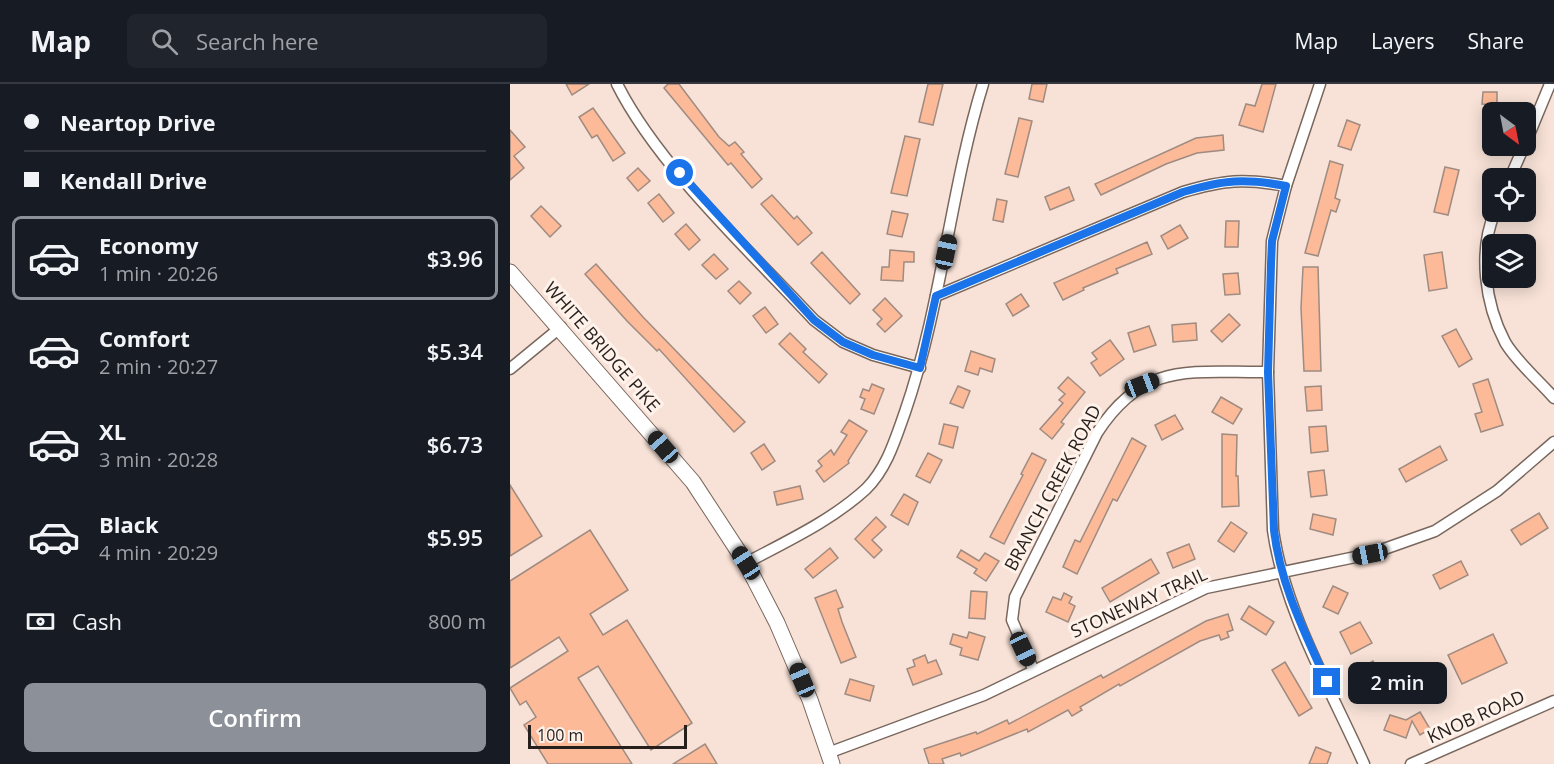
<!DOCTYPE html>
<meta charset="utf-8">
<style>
:root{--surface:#171b24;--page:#20242c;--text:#f1f3f6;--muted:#9ea1a6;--line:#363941;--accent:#8c9099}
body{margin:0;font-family:"Open Sans",sans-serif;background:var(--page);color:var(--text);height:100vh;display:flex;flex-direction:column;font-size:22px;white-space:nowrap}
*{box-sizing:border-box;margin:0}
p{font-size:20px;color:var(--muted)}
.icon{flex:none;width:33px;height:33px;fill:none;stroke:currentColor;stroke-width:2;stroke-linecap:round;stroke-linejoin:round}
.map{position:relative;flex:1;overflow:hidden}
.side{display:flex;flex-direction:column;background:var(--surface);width:510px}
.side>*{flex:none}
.hud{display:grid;align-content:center;height:132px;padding:0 24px;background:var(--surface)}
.needle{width:39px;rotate:148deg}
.buttons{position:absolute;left:972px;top:18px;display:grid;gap:12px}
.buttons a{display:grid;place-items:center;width:54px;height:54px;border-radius:9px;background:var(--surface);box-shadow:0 3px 15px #0003;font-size:30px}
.scale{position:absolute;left:18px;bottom:15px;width:159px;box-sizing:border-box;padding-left:6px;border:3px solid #261f1b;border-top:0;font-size:16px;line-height:21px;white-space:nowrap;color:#261f1b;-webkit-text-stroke:4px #fff2eb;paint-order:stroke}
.end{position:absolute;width:27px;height:27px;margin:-14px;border:8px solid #1a73e8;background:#fff;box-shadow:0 0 0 3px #fff}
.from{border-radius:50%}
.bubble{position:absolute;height:42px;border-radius:9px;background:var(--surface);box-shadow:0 3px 15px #0003;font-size:20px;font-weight:600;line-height:42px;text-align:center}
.car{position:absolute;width:18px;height:36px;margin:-18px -9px;border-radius:8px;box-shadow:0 0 4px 2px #0007;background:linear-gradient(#222 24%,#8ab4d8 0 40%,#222 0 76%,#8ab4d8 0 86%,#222 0)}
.hud b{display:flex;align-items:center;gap:21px;height:57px;font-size:22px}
.hud b+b{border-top:2px solid var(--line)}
.hud i{width:15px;height:15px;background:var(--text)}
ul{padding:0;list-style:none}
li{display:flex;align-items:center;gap:18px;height:84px;margin:0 12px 9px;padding:0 12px;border:3px solid transparent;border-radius:9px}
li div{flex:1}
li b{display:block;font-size:22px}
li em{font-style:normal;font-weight:600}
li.current{border-color:var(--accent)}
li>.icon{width:54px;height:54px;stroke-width:1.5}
.pay{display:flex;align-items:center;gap:15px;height:66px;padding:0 24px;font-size:22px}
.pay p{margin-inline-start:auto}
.action{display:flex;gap:12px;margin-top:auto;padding:12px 24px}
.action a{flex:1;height:69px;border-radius:9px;background:var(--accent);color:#fff;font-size:24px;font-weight:600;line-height:69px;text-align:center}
header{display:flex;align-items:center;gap:36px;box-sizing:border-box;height:84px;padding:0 30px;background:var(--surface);border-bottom:2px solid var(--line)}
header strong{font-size:28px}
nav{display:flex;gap:33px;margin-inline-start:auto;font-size:21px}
.search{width:420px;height:54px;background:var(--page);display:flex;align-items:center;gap:15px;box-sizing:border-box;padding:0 21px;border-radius:9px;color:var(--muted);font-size:22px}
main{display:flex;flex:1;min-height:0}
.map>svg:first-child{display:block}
.building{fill:#fcba98;stroke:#9f8b81;stroke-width:1.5}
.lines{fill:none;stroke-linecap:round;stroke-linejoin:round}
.street-casing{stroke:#79675d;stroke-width:13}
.primary-casing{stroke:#79675d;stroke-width:17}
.street{stroke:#fff;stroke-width:10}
.primary{stroke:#fff;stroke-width:15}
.route{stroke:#1a73e8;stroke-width:8}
.labels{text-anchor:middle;stroke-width:6;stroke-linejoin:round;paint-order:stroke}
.street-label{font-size:18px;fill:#261f1b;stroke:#fff2eb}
</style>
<header>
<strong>Map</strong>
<div class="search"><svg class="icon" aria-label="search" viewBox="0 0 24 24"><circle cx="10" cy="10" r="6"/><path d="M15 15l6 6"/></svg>Search here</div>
<nav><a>Map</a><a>Layers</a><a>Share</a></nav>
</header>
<main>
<section class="side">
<div class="hud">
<b><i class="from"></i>Neartop Drive</b>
<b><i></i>Kendall Drive</b>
</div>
<ul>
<li class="current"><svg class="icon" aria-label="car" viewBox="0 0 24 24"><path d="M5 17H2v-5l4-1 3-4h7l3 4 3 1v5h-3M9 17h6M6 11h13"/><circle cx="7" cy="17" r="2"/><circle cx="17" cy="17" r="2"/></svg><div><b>Economy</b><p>1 min · 20:26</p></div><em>$3.96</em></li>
<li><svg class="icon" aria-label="car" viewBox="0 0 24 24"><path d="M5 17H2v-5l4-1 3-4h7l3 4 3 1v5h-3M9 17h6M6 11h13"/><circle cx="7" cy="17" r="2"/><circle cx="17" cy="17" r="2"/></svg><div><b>Comfort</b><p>2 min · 20:27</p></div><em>$5.34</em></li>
<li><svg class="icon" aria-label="car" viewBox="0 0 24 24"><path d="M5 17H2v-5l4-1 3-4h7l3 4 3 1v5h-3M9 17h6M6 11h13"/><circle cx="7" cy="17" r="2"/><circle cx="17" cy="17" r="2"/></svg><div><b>XL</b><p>3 min · 20:28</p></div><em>$6.73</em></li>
<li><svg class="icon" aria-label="car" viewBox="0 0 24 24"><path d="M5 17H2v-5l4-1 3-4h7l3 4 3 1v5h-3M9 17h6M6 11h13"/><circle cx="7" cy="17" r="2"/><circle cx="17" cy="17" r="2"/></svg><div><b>Black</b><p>4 min · 20:29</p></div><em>$5.95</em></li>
</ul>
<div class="pay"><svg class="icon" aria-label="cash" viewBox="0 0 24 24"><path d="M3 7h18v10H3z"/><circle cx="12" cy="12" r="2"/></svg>Cash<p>800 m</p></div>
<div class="action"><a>Confirm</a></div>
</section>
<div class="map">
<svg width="1044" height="680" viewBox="0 0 1044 680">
<rect width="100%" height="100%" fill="#f8e2d7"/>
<g class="building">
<polygon points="56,0 79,0 62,11"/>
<polygon points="158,0 169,0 209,53 219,62 225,58 234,68 231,70 252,95 242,104 221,79 218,81 154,4"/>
<polygon points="418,0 433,0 423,41 409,38"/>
<polygon points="522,0 537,0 533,18 519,15"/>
<polygon points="752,0 766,0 753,48 729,41 736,20 745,22"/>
<polygon points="973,8 987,8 987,21 972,20"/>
<polygon points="83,24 115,69 103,77 87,51 82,54 69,33"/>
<polygon points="509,34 522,37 508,93 495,90"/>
<polygon points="837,36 850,41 841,66 828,62"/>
<polygon points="0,46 15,63 4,72 14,84 0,96"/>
<polygon points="713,51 714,66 687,69 656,80 591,111 585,100 686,54"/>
<polygon points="395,52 410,55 397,112 381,109"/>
<polygon points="820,77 833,81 825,114 830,116 826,128 821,126 808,172 795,169"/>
<polygon points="935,83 949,86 938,131 924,128"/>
<polygon points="128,84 140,97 128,107 117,94"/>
<polygon points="559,103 564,116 540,126 535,113"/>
<polygon points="149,110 164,129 153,138 138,119"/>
<polygon points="262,111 284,135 287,132 302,149 288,161 251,120"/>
<polygon points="487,115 497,117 493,138 483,136"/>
<polygon points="31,122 51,142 40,153 21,132"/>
<polygon points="382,127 398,130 392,153 377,150"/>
<polygon points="716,137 729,137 728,163 715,163"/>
<polygon points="176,140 190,156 179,166 165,150"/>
<polygon points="670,141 678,154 658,165 651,152"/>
<polygon points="637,158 642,170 606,185 608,189 573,204 574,206 553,216 544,199"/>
<polygon points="380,166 404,168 404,178 394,178 393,197 371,196 372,183 379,183"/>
<polygon points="312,168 350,210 340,220 301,179"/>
<polygon points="932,168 937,204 919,207 914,171"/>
<polygon points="204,170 218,185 206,195 192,181"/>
<polygon points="86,180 133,233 235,338 224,348 149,265 147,267 117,237 75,190"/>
<polygon points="793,183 808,183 811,287 794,287 791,224"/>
<polygon points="728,189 730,210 715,211 713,190"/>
<polygon points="229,197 241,209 230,220 218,207"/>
<polygon points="511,210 519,222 503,232 496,220"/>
<polygon points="375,214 392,232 375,248 367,240 372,235 363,226"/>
<polygon points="255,223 268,240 256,249 243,232"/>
<polygon points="719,230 730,241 712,258 701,247"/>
<polygon points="686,239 687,256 663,258 662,241"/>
<polygon points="639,242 646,261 624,268 618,249"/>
<polygon points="946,245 962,275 949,283 932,252"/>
<polygon points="280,249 296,265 293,268 317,290 309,299 269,260"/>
<polygon points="600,256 614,275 590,292 581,279 587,275 582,269"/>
<polygon points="461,267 485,275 482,288 470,284 468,291 455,287"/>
<polygon points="558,293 575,308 551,338 554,340 542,355 530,345 553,319 549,316 555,310 548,304"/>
<polygon points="978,295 993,341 971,348 965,330 972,328 963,300"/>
<polygon points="362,300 374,305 364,330 351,325 355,315 350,313 353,305 359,307"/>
<polygon points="448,302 460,307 453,324 440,319"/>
<polygon points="811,302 812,326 797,327 795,303"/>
<polygon points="711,313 732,325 723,340 702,328"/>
<polygon points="665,331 673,345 652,356 645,341"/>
<polygon points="339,336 357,347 338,377 339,379 314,398 306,387 312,382 308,377 321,366 324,371 337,351 331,348"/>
<polygon points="434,340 448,343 443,364 429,360"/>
<polygon points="816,342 818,367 801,369 799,343"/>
<polygon points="712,350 727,351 726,392 728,392 729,422 712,423"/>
<polygon points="622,354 636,362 607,417 603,415 567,490 553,483 565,456 570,458"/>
<polygon points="254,360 265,377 252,386 241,369"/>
<polygon points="930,362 937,376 896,398 889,385"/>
<polygon points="418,369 432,376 420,399 406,392"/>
<polygon points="522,369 536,376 494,460 480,453 513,391 511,390"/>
<polygon points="814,386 817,411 801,413 798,388"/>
<polygon points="0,401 32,452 0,472"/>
<polygon points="290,402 293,415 267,421 264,408"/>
<polygon points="394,410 408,418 398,441 381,431"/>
<polygon points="1029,429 1038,444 1011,461 1001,446"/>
<polygon points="803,430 826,435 823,451 800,445"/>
<polygon points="366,433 376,443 362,456 372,466 364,474 345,455"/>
<polygon points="721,438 737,449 724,468 708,457"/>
<polygon points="80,446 118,506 80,530 93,551 117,536 182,639 141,666 88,582 68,594 122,680 38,680 14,641 26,633 16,617 10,621 0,604 58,567 49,553 0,584 0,497"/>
<polygon points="679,460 685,475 663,484 657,469"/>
<polygon points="320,464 328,474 303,494 295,485"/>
<polygon points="451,466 469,477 475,469 489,477 476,497 464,489 467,485 447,473"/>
<polygon points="641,475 649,489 600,518 592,504"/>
<polygon points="951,477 958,491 930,505 923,491"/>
<polygon points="823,502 838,509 828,530 813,523"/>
<polygon points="326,506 333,523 328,525 332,538 346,573 331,579 305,514"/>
<polygon points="461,507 477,508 475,535 459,534"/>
<polygon points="554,509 562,513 559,519 565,522 558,538 536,528 543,513 551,516"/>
<polygon points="739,522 764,538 756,551 731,535"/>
<polygon points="718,530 723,546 717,548 719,553 711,556 709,551 690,557 610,602 609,600 570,623 572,626 562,632 558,626 518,648 517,645 451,672 450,669 432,675 434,680 419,680 414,665 466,648 467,650 497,636 499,640 591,591 593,594 696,537"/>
<polygon points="850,538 862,559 841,570 830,548"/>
<polygon points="459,548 475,553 468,576 450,571 452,564 440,560 443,550 457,554"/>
<polygon points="983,550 997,579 952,600 938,571"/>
<polygon points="415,571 418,579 426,576 432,590 403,601 397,585 405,582 403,576"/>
<polygon points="863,577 875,598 861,606 849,585"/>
<polygon points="775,578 802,624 789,632 762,586"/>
<polygon points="340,595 364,602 360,617 335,610"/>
<polygon points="910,628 920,645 910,651 902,637 896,654 874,646 880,631 896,636"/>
<polygon points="195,660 207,680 163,680"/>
<polygon points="806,663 821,669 817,680 799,680"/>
</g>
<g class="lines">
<defs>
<g id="street">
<path d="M107,0C148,82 241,168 304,236L333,258L363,271L410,284"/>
<path d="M810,0L776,102L762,157L758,288L763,446C774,526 821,606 854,680"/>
<polyline points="1016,58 1040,0"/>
<polyline points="1000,94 1014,62"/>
<path d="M985,128C968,167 975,220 995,258C1005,276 1030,298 1044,314"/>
<path d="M426,212L673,108C714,96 734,94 776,102"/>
<polyline points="0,285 51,243"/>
<path d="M236,479C277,457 321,437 356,405C377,384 385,356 395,328C432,221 440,107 473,0"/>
<path d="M523,585L502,536L505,513L587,349C634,276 681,289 758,288"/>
<polyline points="318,669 474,611 696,504 860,470 925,447 987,407 1044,358"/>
<polyline points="901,680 1044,617"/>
</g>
<polyline id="primary" points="0,188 183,398 236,479 267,539 300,616 322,680"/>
</defs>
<use href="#street" class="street-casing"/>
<use href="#primary" class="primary-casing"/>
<use href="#street" class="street"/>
<use href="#primary" class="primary"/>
</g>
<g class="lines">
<path class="route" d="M170,89L304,236L333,258L363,271L410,284L426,212L673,108C714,96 734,94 776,102L762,157L761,180L758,288L764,446C770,500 795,549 817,598"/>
</g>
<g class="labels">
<g class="street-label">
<text transform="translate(92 263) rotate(49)" y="6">WHITE BRIDGE PIKE</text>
<text transform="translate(543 404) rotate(-62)" y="6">BRANCH CREEK ROAD</text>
<text transform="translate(629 519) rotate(-24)" y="6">STONEWAY TRAIL</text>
<text transform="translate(966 633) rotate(-24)" y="6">KNOB ROAD</text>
</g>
</g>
</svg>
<div class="buttons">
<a><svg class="needle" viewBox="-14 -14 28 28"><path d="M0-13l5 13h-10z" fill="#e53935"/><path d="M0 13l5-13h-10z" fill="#9ea1a6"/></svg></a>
<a><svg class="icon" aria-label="locate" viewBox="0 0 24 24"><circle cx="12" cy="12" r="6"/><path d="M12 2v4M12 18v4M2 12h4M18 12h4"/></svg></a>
<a><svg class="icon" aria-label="layers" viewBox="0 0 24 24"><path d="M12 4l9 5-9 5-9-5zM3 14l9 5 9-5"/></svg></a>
</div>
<div class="scale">100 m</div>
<i class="end from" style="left:170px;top:89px"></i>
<i class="end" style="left:817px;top:598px"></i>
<div class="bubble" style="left:838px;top:578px;width:99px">2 min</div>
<i class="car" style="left:436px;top:168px;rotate:12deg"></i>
<i class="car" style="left:632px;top:301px;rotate:69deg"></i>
<i class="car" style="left:153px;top:363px;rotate:319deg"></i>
<i class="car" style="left:860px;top:470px;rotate:259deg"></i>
<i class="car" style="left:236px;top:479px;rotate:327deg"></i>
<i class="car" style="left:513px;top:565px;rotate:155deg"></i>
<i class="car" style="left:292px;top:596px;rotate:337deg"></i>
</div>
</main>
